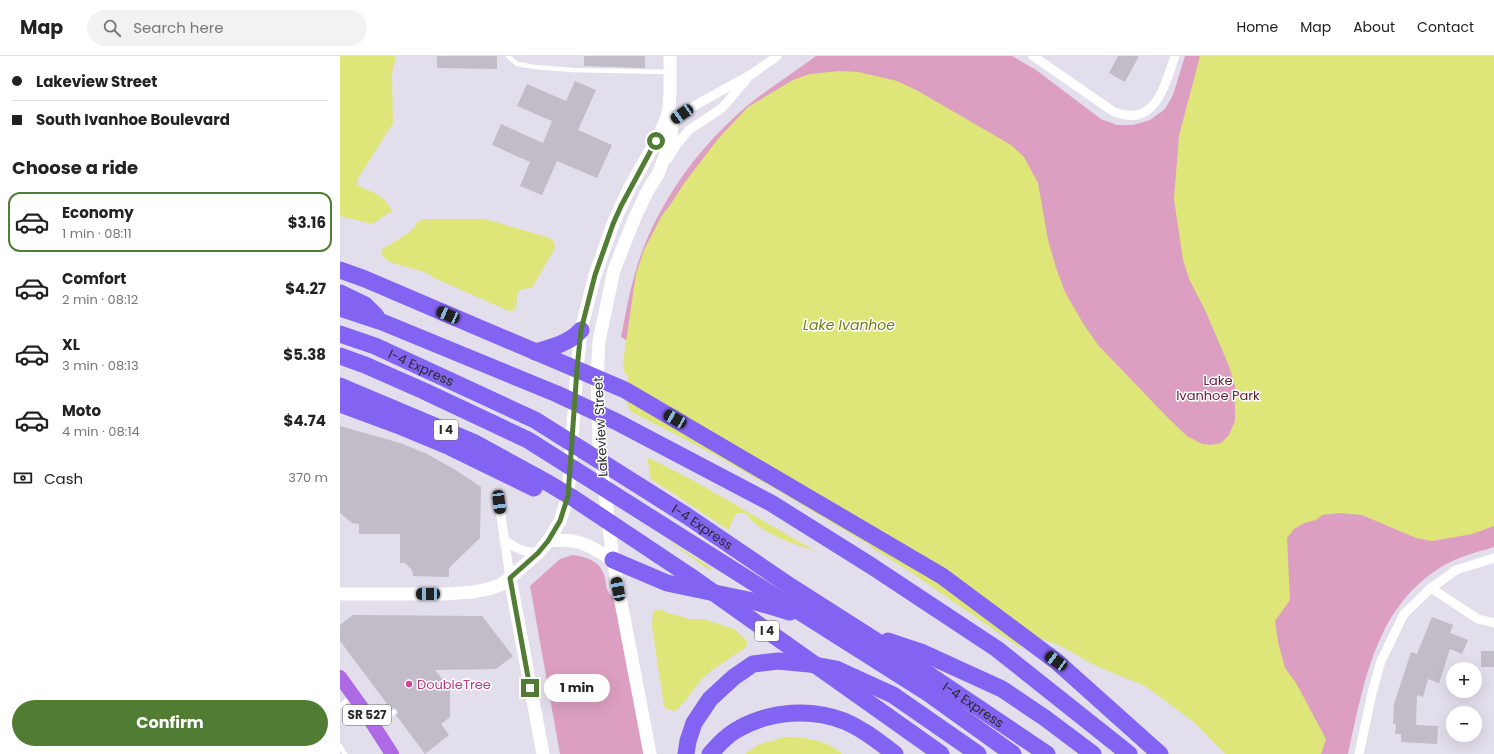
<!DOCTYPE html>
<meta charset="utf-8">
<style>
:root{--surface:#fff;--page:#f2f2f2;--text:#222;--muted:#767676;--line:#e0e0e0;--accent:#517c34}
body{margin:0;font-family:Poppins,sans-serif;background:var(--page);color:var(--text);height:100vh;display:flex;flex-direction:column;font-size:15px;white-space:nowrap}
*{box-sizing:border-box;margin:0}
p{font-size:13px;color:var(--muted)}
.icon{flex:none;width:22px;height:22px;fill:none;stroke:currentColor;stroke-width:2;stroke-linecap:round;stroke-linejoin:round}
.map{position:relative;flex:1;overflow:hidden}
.sheet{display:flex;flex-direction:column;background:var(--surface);width:340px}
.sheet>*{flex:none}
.top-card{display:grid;align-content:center;height:88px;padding:0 12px;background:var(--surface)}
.controls{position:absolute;left:1106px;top:606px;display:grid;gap:8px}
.controls a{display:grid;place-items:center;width:36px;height:36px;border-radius:50%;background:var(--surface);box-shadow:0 4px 16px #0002;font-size:20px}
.end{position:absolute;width:18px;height:18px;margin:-9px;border:5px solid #517c34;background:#fff;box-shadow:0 0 0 2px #fff}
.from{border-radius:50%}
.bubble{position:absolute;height:28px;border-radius:14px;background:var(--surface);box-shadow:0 4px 16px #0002;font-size:13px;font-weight:700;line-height:28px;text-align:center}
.car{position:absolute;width:12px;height:24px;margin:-12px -6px;border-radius:5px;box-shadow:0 0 3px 1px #0007;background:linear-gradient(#222 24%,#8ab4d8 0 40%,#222 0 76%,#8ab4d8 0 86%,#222 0)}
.top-card b{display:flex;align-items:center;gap:14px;height:38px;font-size:15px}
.top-card b+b{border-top:1px solid var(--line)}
.top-card i{width:10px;height:10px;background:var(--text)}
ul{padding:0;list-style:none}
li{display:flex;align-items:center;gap:12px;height:60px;margin:0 8px 6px;padding:0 4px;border:2px solid transparent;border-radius:12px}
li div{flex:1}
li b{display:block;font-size:15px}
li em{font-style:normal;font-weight:700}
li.on{border-color:var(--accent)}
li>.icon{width:36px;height:36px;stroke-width:1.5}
h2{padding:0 12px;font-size:18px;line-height:48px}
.pay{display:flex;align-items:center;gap:10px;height:44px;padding:0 12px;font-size:15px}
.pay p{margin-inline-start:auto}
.button{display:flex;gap:8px;margin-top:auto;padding:8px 12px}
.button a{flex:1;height:46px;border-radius:24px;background:var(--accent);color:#fff;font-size:16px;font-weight:700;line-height:46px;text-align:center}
header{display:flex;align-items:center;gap:24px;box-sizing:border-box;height:56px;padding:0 20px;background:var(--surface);border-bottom:1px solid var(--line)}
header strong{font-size:19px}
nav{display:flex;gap:22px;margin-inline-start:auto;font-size:14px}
.search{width:280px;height:36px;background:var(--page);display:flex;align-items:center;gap:10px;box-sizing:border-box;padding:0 14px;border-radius:22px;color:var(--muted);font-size:15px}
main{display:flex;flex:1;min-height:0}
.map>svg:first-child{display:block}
.green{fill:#dd9fc1}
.water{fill:#dee579}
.pier{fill:#e3deeb}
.building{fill:#c1bcc7}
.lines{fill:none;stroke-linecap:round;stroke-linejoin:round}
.lane{stroke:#fff;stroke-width:4.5}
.street{stroke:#fff;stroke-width:9}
.secondary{stroke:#fff;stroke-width:13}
.primary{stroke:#ae69e5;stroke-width:14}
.highway{stroke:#8363f1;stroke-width:17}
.route{stroke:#517c34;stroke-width:5}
.hotel-dot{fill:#d1479c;stroke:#fff;stroke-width:1.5}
.labels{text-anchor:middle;stroke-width:3;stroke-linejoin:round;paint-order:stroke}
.shield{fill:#fff;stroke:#6a6a6a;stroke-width:1}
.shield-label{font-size:12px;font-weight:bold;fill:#2a2a2a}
.street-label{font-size:13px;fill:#2a2a2a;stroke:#fff}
.park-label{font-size:13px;fill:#62203b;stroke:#fff}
.hotel-label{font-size:13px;fill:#b23c85;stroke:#fff;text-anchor:start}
.water-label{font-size:14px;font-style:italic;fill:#6f7d17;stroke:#fff}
</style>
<header>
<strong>Map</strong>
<div class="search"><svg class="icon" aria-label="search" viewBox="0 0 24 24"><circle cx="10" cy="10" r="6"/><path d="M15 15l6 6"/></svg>Search here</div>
<nav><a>Home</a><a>Map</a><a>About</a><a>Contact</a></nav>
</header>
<main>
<section class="sheet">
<div class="top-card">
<b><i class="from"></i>Lakeview Street</b>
<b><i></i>South Ivanhoe Boulevard</b>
</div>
<h2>Choose a ride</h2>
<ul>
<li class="on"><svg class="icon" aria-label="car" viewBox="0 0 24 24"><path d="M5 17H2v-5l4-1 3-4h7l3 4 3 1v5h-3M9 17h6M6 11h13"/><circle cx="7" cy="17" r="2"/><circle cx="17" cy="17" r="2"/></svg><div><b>Economy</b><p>1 min · 08:11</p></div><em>$3.16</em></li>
<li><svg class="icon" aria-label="car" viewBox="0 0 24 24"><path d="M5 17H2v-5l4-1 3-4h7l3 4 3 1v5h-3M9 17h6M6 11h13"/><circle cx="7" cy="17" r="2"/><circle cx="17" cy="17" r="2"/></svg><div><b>Comfort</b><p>2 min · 08:12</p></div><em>$4.27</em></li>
<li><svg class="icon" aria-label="car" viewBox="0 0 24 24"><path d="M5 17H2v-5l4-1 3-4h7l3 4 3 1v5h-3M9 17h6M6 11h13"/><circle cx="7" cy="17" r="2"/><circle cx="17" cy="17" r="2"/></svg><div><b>XL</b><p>3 min · 08:13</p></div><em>$5.38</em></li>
<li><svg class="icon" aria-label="car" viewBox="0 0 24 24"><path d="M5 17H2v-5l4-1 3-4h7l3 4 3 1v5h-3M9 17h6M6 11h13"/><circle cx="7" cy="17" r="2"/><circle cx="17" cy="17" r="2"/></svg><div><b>Moto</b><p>4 min · 08:14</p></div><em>$4.74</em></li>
</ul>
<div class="pay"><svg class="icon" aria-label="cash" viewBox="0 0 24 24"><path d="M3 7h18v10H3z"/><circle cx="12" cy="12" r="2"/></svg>Cash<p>370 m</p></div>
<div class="button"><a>Confirm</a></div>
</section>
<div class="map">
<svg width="1154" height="698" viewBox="0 0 1154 698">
<rect width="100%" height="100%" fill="#e3deeb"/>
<g class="green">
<path d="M476,0H672L696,14L761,63L777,69H793L810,64L825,53L833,39L845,0H1154V491C1137,496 1118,501 1103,510C1035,550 1024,628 1008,698H938L281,281C287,251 292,221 303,193C325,137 362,88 407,50C429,32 453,17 476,0Z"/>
<path d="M233,499C245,501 258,504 263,516C268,527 263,533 274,542L306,698H220L190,530L220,503Z"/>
</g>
<g class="water">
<path d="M0,0H56L52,18L53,67L17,124L18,130C33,136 45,140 52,155L32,168L0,160Z"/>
<path d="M860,0H1154V470L1132,478L1092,485L1076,482L1022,459L999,457L982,459L976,464L964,467L954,473L947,482L950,544L935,565L938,586L945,612L956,627L986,683L981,698H885L854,666L805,630L756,610L719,589L705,584L679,591L566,513L532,492L515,489H490L475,495C451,487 421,478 405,457H396L370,515L326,483L316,455L305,388L286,345L288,321L284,315L283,306L296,218L304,194L321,161L330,149L345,126L378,83L408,51L453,24L470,18L500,15L518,16L557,25L578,35L671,89L684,101L698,127L708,184L716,212L725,236L744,269L758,289L828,362L847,380L862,388L871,389L881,387L889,379L895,365V330L889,310L865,254L850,225L843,204L834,143L839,80Z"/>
<path d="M83,163H145L210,182L214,186L215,192L192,232C170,233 180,241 175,254L169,255L94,222C83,210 41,212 41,194L70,176L79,165Z"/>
<path d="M318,553L331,558L350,563H363L394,573L407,585V588L405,592C392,601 378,609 366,619C354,630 348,645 335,655L327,653L324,650L312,570L313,556Z"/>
<path d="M445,681C465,681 487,684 502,698H405L418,689Z"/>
</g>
<g class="pier">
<polygon points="288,354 377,400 437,434 531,490 531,494 515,491 491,491 477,496 356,426 305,400 303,388"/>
<polygon points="308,421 390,475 373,513 323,481 314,455"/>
<polygon points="323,482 347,499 372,516 369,517 325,485"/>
</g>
<g class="building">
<polygon points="97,0 157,0 157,13 97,12"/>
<polygon points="244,0 305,0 305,12 244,10"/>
<polygon points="778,0 799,0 785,26 769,17"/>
<polygon points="235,25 256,34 238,74 272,89 257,122 217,105 202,139 180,130 190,106 152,89 161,68 203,87 212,65 177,50 187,28 226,45"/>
<polygon points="0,370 60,387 85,397 114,413 141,431 140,482 109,512 109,521 73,520 72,514 65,507 60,507 60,478 19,478 19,468 12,467 0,457"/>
<polygon points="13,559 142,560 173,600 156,613 95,614 110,633 110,661 101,668 109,679 85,698 56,659 58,657 57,654 54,652 51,653 0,585 0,569"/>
<polygon points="1092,561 1113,569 1110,577 1128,584 1122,598 1110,593 1099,627 1088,623 1083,641 1077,639 1076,669 1098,670 1097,688 1061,686 1061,678 1055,678 1056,668 1053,668 1054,648 1071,596 1077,598"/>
<rect x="1141" y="595" width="13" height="16"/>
</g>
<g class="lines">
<g class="lane">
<polyline points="168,0 177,8 195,11 232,14 329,16"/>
<polyline points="0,650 12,640"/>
<polyline points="36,670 54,656"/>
<polyline points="0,690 5,698"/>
</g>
<g class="street">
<path d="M693,0L774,56C778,57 782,59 786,59C818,65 827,22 835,0"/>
<polyline points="329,68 352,51 412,18 437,0"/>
<polyline points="328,103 337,88 349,74 382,52 407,23"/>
<polyline points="159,446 170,522"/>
<path d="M164,484C176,492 183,496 198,497"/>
<polyline points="1091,532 1138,563 1154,567"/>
<polyline points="1019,698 1032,637 1041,605 1064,558 1091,532 1116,514 1154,502"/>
</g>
<g class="secondary">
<path d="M208,485C237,482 248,488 273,504"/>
<polyline points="170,522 203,698"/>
<polyline points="0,538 104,538 133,536 148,533 160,529 170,522 198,497 208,485 220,465 228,440 237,313 241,274 255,219 273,168 289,133 316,85 326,64 329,53 330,36 330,0"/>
<polyline points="310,698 273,504 259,387 257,323 259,285 274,214 295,161 308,134 318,118 325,100 331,79 332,65 330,59"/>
</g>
<polyline class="primary" points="0,621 23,653 52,698"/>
<g class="highway">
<polyline points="0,214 25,223 285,334 602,520 716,605 820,698"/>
<polyline points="0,237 25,249 36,260"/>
<polyline points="0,252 42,266 217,338 277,366 431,447 530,509 657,593 789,698"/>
<path id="s1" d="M0,278L35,290L195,364L347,460L450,530L591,620L707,698"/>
<path d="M195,296C210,292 230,287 241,274"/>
<polyline points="0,300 25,309 84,335 188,384 588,637 673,698"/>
<polyline points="0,330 133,386 208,427 233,442 350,520 601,698"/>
<polyline points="0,348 57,369 110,391 194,432"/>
<polyline points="273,504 327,527 413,545 450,556"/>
<polyline points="548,585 581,596 662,633 705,662 753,698"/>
<polyline points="346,698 348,685 354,667 370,643 394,621 413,608 438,605 469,608 496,613 553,639 638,698"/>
<path d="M370,698C379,688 388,678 400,672C431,655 471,652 504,665C523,673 539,686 555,698"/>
</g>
</g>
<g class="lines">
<polyline class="route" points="190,632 170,522 198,497 208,485 220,465 228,440 237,313 241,274 255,219 273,168 281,150 316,85"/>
</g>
<circle class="hotel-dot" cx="69" cy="628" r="4"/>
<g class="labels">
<g class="shield">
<rect x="94" y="364" width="24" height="20" rx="3"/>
<rect x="415" y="565" width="24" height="20" rx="3"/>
<rect x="3" y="649" width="48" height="20" rx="3"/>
</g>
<g class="shield-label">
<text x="106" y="378">I 4</text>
<text x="427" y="579">I 4</text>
<text x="27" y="663">SR 527</text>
</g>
<g class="street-label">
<text dy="5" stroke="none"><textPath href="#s1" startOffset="88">I-4 Express</textPath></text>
<text transform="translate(260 371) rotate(-93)" y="5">Lakeview Street</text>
<text dy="5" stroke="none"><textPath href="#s1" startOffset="412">I-4 Express</textPath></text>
<text dy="5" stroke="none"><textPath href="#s1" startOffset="736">I-4 Express</textPath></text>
</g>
<g class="park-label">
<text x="878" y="329">Lake<tspan x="878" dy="15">Ivanhoe Park</tspan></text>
</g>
<g class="hotel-label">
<text x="77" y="633">DoubleTree</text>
</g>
<g class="water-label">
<text x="509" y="274">Lake Ivanhoe</text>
</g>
</g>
</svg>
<div class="controls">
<a>+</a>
<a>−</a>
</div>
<i class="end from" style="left:316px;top:85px"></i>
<i class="end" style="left:190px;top:632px"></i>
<div class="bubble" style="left:204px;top:618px;width:66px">1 min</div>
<i class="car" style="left:342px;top:58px;rotate:236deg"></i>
<i class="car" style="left:108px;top:259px;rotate:294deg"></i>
<i class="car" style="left:335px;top:363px;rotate:300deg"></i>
<i class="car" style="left:159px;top:446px;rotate:173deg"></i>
<i class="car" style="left:278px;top:533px;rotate:349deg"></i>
<i class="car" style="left:88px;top:538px;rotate:270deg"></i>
<i class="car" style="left:716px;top:605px;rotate:306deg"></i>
</div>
</main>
